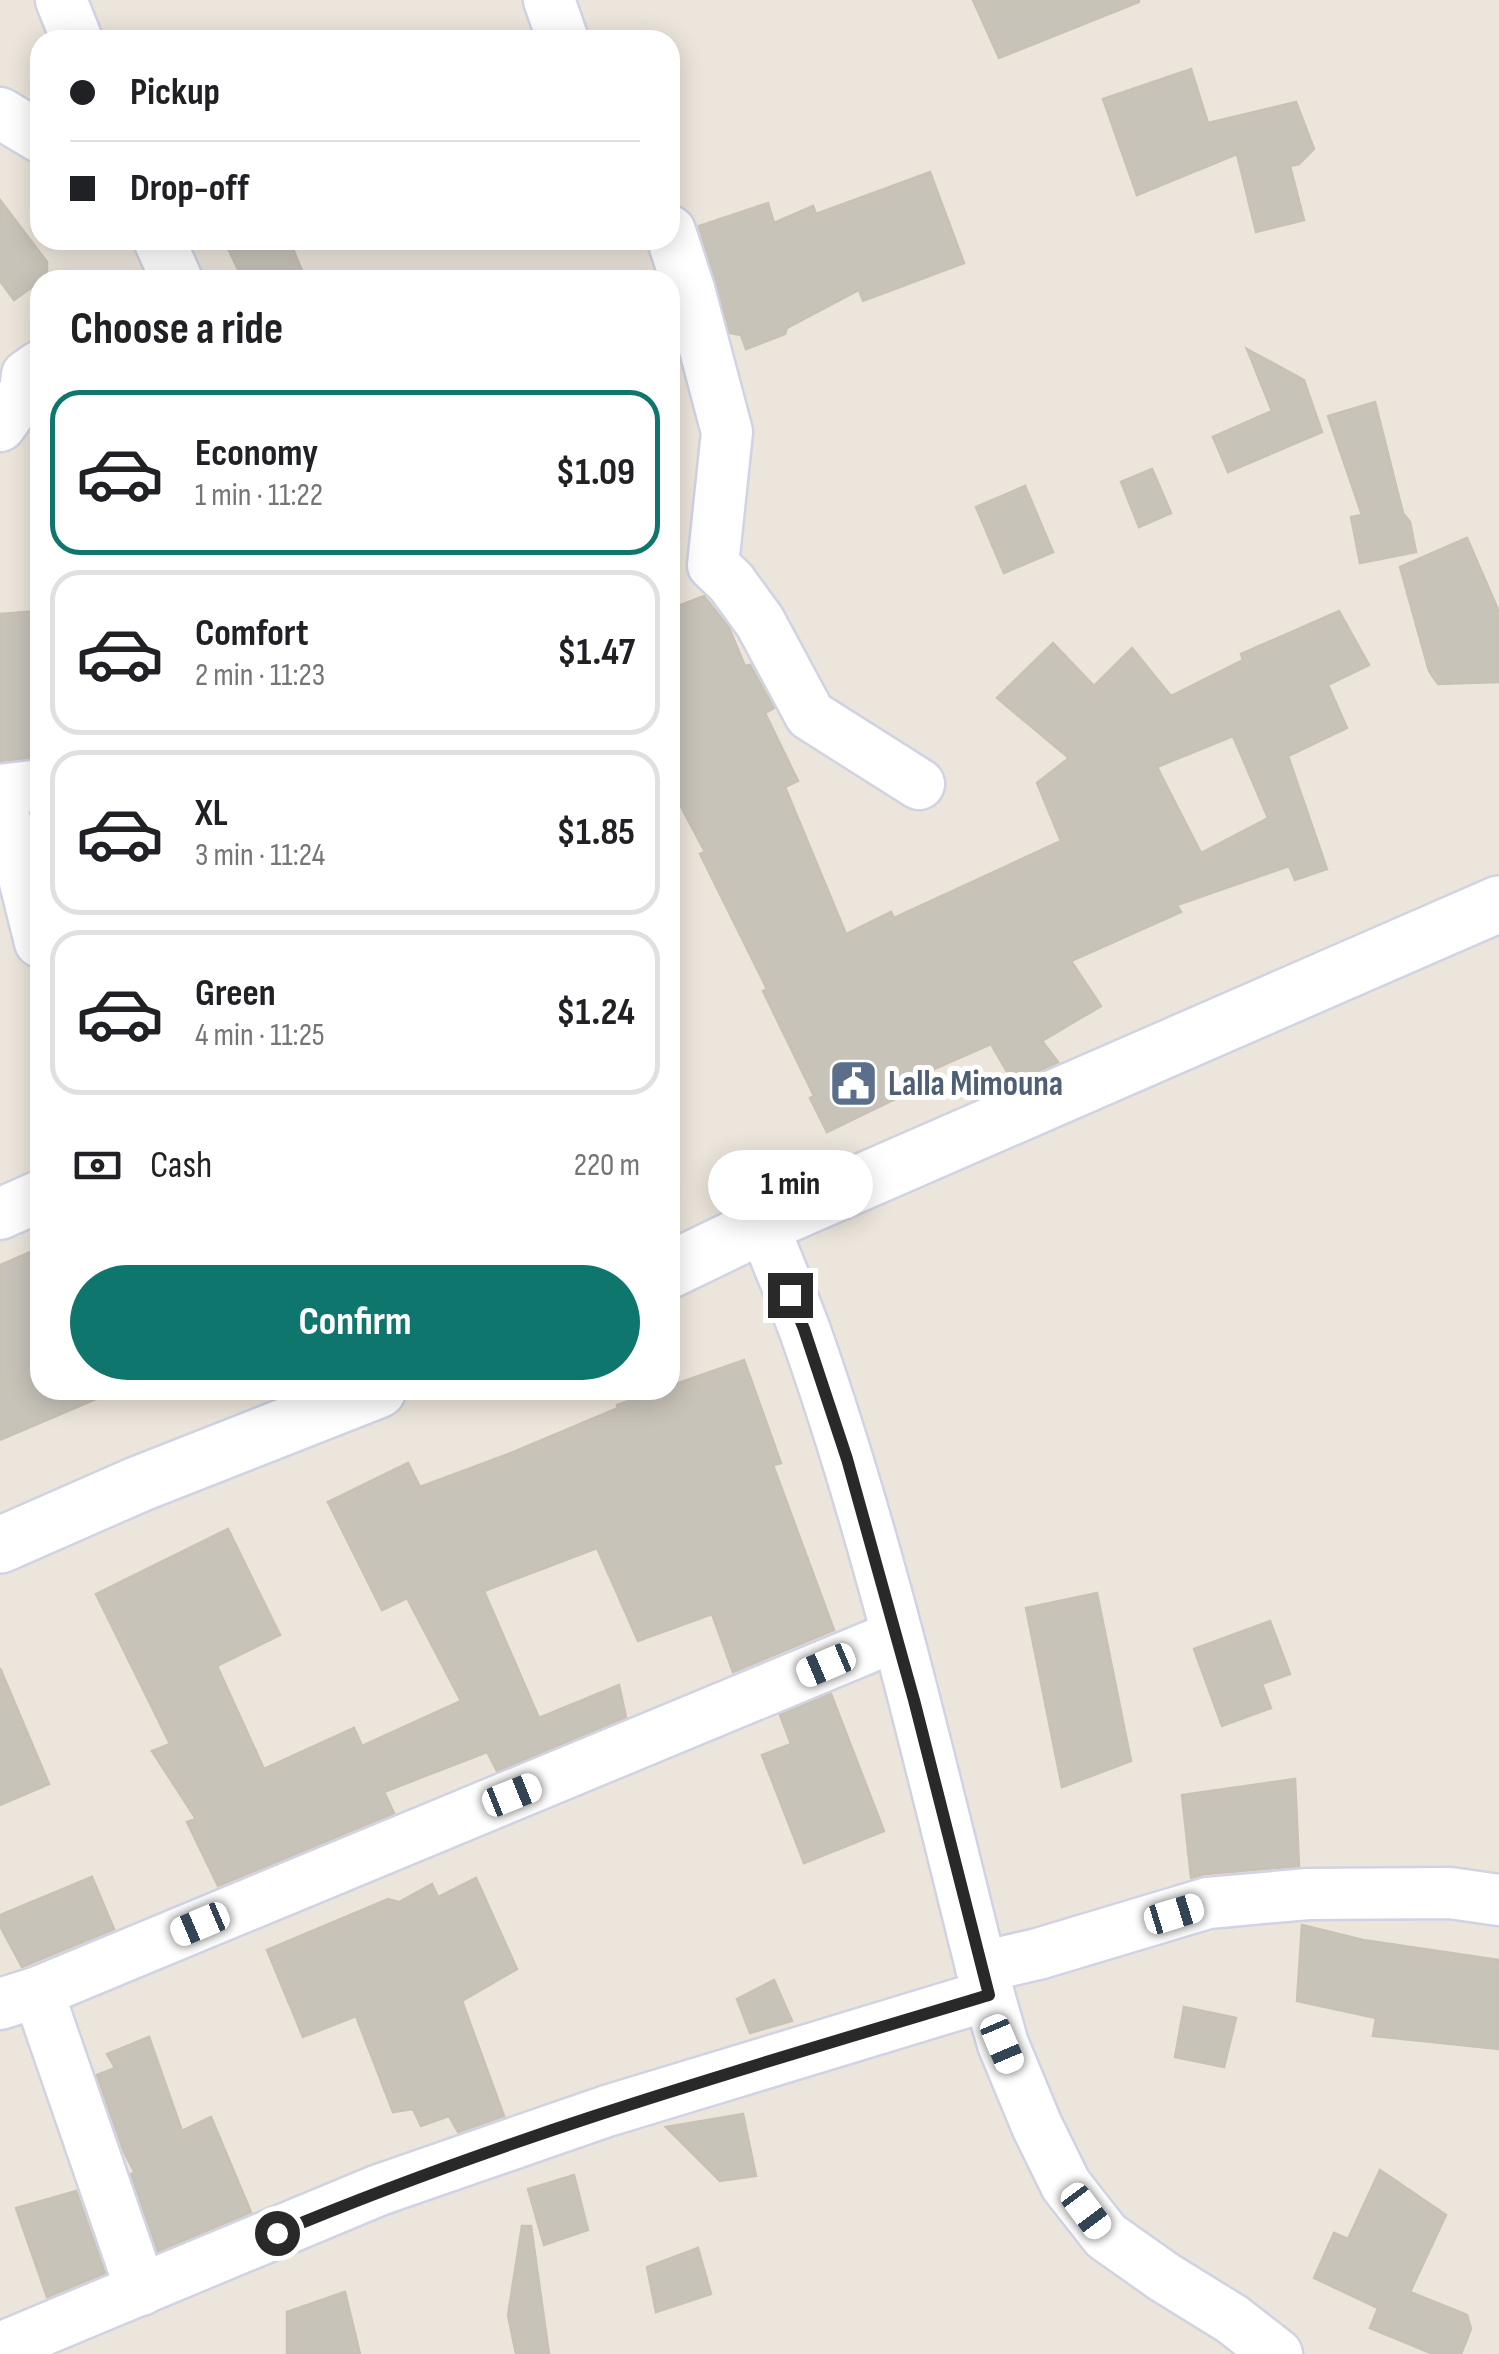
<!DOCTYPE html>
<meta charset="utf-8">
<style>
:root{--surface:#fff;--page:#f6f6f6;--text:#202124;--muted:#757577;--line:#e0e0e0;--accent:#0f766e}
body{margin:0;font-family:"Sofia Sans Condensed",sans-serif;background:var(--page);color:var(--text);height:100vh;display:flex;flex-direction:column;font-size:38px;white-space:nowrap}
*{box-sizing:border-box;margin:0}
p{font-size:32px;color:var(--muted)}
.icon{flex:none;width:55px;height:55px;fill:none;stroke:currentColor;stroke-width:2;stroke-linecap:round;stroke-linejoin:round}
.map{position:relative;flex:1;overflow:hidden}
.panel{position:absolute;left:30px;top:270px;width:650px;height:1130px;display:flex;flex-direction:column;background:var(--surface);border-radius:30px;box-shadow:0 5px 25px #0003}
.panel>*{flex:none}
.hud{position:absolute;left:30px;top:30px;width:650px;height:220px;border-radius:30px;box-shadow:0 5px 25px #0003;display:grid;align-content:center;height:220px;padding:0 40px;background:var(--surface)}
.end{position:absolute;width:45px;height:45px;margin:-22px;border:12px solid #292929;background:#fff;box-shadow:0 0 0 5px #fff}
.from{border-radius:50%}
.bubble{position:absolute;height:70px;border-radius:35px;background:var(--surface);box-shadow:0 5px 25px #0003;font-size:32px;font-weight:700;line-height:70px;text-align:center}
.car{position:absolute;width:30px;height:60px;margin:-30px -15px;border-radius:12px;box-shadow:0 0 8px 2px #0007;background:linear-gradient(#fff 24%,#345 0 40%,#fff 0 76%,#345 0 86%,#fff 0)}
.hud b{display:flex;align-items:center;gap:35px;height:95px;font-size:38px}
.hud b+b{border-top:2px solid var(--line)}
.hud i{width:25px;height:25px;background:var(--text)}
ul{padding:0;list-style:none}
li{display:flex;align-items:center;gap:30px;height:165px;margin:0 20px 15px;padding:0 20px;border:5px solid var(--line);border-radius:30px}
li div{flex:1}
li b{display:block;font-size:38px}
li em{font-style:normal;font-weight:700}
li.active{border-color:var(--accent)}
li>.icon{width:90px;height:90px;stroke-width:1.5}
h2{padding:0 40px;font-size:45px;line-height:120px}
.pay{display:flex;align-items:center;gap:25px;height:110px;padding:0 40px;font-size:38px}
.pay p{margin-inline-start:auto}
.action{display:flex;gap:20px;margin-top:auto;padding:20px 40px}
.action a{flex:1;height:115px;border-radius:60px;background:var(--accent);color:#fff;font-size:40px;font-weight:700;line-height:115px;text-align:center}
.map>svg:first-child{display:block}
.building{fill:#c7c3b9;stroke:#c8c1b4;stroke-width:2.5;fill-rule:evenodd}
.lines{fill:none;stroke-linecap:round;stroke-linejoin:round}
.street-casing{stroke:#d0d3e3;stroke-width:55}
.secondary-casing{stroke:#d0d3e3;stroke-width:60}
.street{stroke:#fff;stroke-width:50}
.secondary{stroke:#fff;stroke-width:55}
.route{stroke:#292929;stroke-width:12}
.labels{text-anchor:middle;stroke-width:10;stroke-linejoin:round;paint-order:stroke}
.service-label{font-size:35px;font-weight:bold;fill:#4e5e75;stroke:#fff;text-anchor:start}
</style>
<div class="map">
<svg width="1499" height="2354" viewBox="0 0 1499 2354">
<rect width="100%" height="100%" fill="#ece5db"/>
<g class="building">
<polygon points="973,0 1139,0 1139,2 999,58"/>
<polygon points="1191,69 1208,123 1296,102 1314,149 1299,164 1290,166 1304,220 1256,232 1237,154 1137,195 1103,99"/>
<polygon points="930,172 964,263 863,301 859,290 787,328 785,334 746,349 741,335 730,333 699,226 768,203 774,223 813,206 816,214"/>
<polygon points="0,200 47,262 47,276 14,300 0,281"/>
<polygon points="224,240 289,240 306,280 243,280"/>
<polygon points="1247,349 1304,380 1322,432 1228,472 1213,437 1272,411"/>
<polygon points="1375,402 1403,513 1410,522 1416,552 1360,563 1351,517 1362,515 1328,416"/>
<polygon points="1152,469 1171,513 1139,527 1121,482"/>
<polygon points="1025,486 1053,552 1004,573 976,507"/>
<polygon points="1467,538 1499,612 1499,682 1438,684 1429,671 1400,567"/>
<path d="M704,596L729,628L745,666L750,665L774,708L765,713L798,781L785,787L846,934L891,912L894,918L1061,841L1037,783L1069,758L997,698L1053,643L1094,686L1132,648L1171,696L1243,660L1241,654L1339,611L1369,665L1328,685L1347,728L1288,756L1327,869L1295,880L1289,866L1177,905L1181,912L1071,961L1101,1006L1042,1041L1058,1062L1056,1063L1013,1082L991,1044L893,1087L897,1098L827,1132L810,1098L814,1096L763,991L767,989L700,854L705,852L670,786V609ZM1233,736L1268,818L1201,853L1157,767Z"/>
<polygon points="37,611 40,654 40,757 0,761 0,614"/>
<polygon points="40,1248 40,1390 117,1390 0,1440 0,1265"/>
<polygon points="744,1360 781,1463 773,1465 834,1630 733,1672 712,1614 638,1641 597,1548 484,1591 539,1718 619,1685 626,1717 497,1771 487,1752 384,1792 394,1813 218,1886 187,1822 196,1819 152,1751 170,1744 96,1594 228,1529 280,1635 217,1666 264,1769 354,1728 362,1746 461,1701 407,1598 382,1610 328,1502 408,1463 420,1487 516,1451 618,1408 617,1405 660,1390 670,1390 670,1386"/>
<polygon points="1097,1593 1131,1761 1062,1787 1026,1608"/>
<polygon points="1270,1621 1290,1674 1262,1684 1271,1708 1222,1726 1194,1649"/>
<polygon points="0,1668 49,1784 0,1805"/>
<polygon points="831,1694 884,1831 804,1863 762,1755 791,1744 780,1715"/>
<polygon points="1295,1779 1299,1866 1205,1874 1191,1878 1182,1795"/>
<polygon points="92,1877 114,1929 22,1967 0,1926 0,1915"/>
<polygon points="476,1878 517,1969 462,2001 504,2116 458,2132 449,2116 421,2126 413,2109 393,2112 356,2016 303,2037 267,1950 388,1899 399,1902 432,1884 438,1897"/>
<polygon points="1302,1925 1363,1940 1499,1960 1499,2049 1373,2036 1376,2018 1297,2001"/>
<polygon points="774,1980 792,2021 750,2033 737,1999"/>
<polygon points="1184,2007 1236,2018 1224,2067 1175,2057"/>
<polygon points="149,2037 182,2131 211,2117 251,2212 158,2251 131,2174 135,2173 124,2152 97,2075 115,2068 107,2054"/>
<polygon points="743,2114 756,2176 720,2181 666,2127"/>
<polygon points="1380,2170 1446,2215 1410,2292 1467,2315 1471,2329 1461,2354 1433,2354 1370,2328 1378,2308 1314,2278 1334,2233 1348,2239"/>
<polygon points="574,2175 588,2230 544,2245 528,2189"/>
<polygon points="76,2191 105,2273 47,2297 16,2208"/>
<polygon points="522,2226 531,2226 549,2354 516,2354 508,2315"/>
<polygon points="698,2248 711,2294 656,2312 647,2267"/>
<polygon points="345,2292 360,2354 287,2354 287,2312"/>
</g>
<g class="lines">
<defs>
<g id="street">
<polyline points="61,0 77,40"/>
<polyline points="549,0 563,40"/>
<polyline points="0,113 40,137"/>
<polyline points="670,231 689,289 727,432 713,565 731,582 760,622 810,715 919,784"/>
<polyline points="159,240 177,280"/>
<polyline points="0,426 25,391 27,375 40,366"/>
<polyline points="0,790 40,785"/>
<polyline points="0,806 21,866 40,942"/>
<polyline points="0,1214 40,1196"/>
<path d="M763,1225C777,1261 792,1296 805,1331C878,1537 928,1755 981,1967"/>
<polyline points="38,1992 141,2290"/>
<polyline points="0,2004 38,1992 896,1636"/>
<polyline points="0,2348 379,2190 607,2111 989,1995"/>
<polyline points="1277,2354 1232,2319 1164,2277 1106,2236 1066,2185 1037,2126 1003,2044 981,1967 1038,1954 1208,1903 1308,1894 1450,1893 1499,1900"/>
</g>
<g id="secondary">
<polyline points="670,1270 763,1225 1499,904"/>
<polyline points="0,1545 139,1484 378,1390"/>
</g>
</defs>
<use href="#street" class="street-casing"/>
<use href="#secondary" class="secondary-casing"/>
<use href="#street" class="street"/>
<use href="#secondary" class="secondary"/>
</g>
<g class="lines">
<path class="route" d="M277,2233C508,2136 749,2067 989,1995L914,1700L847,1459L804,1329L790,1295"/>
</g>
<defs>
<symbol id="civic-square" viewBox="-11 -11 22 22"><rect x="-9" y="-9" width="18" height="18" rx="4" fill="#5c6f8a" stroke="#fff"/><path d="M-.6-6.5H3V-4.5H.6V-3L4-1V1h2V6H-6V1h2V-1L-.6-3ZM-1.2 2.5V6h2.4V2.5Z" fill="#fff"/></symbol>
</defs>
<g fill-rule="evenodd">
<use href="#civic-square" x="826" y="1056" width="55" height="55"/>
</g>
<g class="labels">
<g class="service-label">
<text x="888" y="1095">Lalla Mimouna</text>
</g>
</g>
</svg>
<i class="end from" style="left:277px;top:2233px"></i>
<i class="end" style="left:790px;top:1295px"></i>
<div class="bubble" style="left:708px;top:1150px;width:165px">1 min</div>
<i class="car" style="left:826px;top:1665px;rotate:247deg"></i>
<i class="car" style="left:512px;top:1795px;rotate:68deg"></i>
<i class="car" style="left:1174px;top:1914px;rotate:73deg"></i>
<i class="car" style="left:200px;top:1924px;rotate:247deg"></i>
<i class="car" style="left:1002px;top:2044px;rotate:157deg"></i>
<i class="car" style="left:1086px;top:2211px;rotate:143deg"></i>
<div class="hud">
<b><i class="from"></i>Pickup</b>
<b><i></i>Drop-off</b>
</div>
<section class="panel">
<h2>Choose a ride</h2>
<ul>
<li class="active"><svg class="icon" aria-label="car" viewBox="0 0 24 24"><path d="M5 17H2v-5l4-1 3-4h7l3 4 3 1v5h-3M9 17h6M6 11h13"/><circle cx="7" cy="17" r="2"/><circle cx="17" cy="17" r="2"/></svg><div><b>Economy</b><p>1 min · 11:22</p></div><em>$1.09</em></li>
<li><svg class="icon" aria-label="car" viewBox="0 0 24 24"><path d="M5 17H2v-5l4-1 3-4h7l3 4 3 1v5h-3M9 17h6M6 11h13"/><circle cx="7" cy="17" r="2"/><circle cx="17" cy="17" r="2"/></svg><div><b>Comfort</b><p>2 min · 11:23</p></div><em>$1.47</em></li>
<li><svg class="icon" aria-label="car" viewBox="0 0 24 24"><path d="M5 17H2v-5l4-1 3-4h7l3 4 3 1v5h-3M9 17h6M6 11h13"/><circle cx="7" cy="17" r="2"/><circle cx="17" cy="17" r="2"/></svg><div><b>XL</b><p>3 min · 11:24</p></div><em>$1.85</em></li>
<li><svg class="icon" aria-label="car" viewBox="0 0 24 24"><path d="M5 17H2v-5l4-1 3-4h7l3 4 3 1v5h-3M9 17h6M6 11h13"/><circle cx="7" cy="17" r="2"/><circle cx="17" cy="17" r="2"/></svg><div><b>Green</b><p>4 min · 11:25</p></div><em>$1.24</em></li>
</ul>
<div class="pay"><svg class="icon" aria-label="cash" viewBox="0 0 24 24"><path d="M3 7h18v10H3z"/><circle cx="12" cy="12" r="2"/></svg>Cash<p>220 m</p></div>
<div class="action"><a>Confirm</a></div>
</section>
</div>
